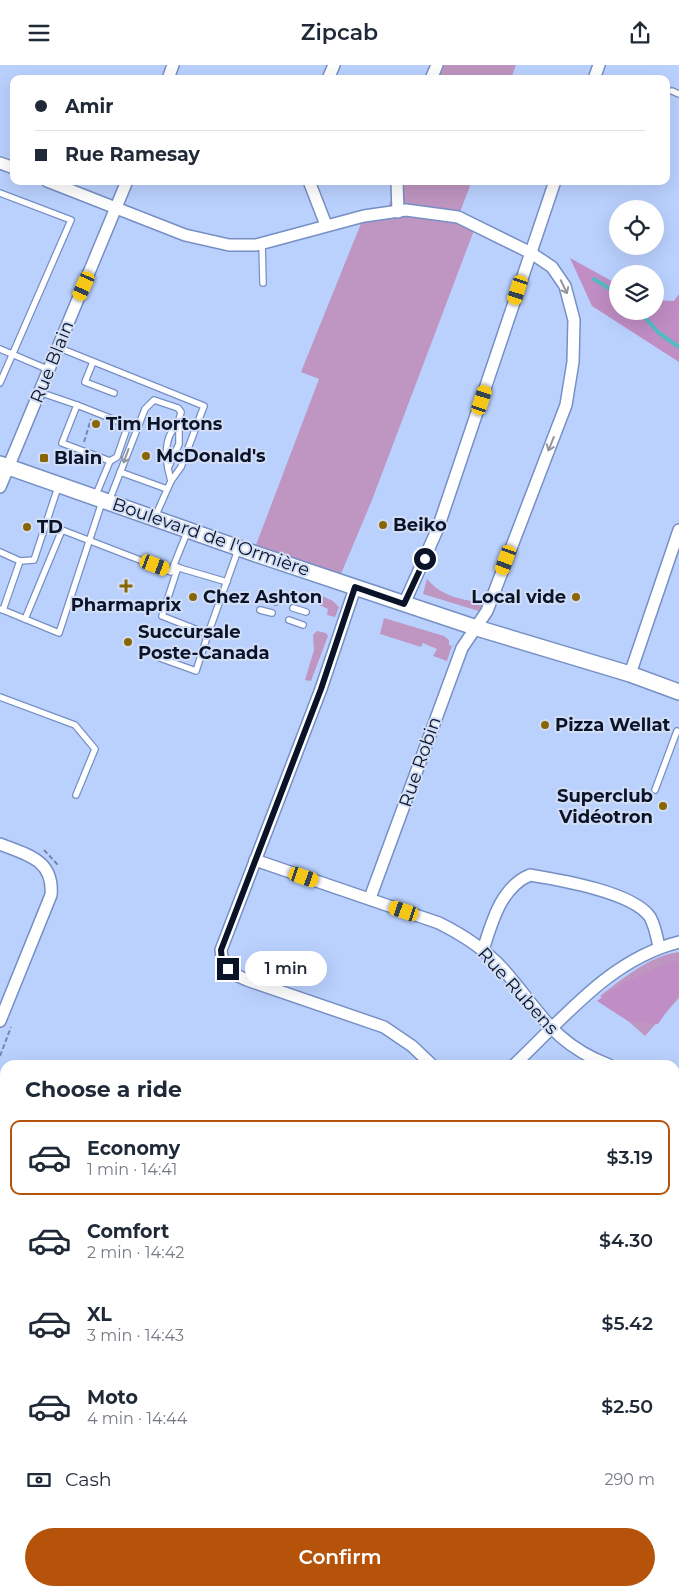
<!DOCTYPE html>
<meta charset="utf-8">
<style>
:root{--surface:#fff;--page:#f2f2f3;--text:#1f2937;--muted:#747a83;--line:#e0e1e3;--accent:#b45309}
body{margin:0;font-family:Montserrat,sans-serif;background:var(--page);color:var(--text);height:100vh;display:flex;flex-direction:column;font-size:19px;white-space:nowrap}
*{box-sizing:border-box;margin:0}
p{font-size:16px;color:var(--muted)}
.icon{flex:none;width:28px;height:28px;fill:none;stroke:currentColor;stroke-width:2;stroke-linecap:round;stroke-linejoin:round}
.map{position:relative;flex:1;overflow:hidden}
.sheet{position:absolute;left:0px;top:995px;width:680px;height:536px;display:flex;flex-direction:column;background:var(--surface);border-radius:15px 15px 0 0;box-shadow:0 5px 20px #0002}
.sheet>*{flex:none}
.top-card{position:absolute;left:10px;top:10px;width:660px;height:110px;border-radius:10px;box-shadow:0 5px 20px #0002;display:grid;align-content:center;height:110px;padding:0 25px;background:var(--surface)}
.tools{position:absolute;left:609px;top:135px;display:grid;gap:10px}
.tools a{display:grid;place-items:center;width:55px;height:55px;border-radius:50%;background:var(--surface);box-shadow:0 5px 20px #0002;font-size:25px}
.end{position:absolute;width:22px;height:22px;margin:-11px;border:6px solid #0a1327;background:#fff;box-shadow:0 0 0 2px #fff}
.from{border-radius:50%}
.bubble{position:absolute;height:35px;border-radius:18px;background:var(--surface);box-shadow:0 5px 20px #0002;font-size:16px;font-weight:600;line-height:35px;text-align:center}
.car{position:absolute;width:15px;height:30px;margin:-15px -8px;border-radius:6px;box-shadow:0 0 4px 1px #0007;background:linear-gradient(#f5c518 24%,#345 0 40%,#f5c518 0 76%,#345 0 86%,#f5c518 0)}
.top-card b{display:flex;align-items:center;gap:18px;height:48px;font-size:19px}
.top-card b+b{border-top:1px solid var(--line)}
.top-card i{width:12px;height:12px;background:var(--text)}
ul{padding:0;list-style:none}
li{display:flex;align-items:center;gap:15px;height:75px;margin:0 10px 8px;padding:0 15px;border:2px solid transparent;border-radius:10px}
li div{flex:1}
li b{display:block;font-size:19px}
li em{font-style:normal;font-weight:600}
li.active{border-color:var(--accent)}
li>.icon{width:45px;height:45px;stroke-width:1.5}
h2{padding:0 25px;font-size:22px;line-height:60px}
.pay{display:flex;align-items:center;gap:12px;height:55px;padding:0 25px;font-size:19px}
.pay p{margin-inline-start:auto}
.primary-button{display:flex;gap:10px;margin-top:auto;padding:10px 25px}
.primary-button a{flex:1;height:58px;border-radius:30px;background:var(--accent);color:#fff;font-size:20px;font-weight:600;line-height:58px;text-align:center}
header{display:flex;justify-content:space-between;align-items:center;height:65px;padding:0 25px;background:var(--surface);font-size:22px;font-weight:600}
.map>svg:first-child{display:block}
.green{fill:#be96c1}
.forest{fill:#c08dc4}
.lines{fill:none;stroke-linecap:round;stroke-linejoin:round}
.stream{stroke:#54bbc5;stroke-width:4}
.lane-casing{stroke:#768fc4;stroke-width:8}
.street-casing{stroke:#768fc4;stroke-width:14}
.secondary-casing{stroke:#768fc4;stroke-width:18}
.path{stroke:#7587aa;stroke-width:2;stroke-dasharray:5 2.5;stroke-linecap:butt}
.lane{stroke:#fff;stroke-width:5.5}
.street{stroke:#fff;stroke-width:11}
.secondary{stroke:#fff;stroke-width:15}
.oneway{stroke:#91959e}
.route{stroke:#0a1327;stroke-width:6}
.poi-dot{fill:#896603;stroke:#d2def5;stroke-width:2}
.labels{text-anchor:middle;stroke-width:4;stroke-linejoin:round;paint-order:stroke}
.street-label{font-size:18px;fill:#0a1327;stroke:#d2def5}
.poi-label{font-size:18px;font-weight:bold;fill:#0a1327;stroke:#d2def5;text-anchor:start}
</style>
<header><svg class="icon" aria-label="menu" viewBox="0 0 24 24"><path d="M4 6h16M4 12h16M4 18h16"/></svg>Zipcab<svg class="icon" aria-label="share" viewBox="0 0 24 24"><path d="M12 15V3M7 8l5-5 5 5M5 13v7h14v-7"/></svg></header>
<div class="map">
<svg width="679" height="1531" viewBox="0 0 679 1531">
<rect width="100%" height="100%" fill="#bad1fe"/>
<g class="green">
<polygon points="439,0 516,0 511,14 434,14"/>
<polygon points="398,116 472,116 458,152 476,160 372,435 338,516 253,488 319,314 301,307 364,151 386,148"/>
<path d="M427,514C442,532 463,535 485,538L482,547L423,529Z"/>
<polygon points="320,530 333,536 339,542 335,552 327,550 328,544 317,539"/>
<polygon points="384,553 444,571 449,575 449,580 452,581 447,596 433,591 437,584 423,578 421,582 380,569"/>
<polygon points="317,566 326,568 328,571 311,616 305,615 314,585 313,570"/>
<path d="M679,887V933L645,971L600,931C624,913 649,891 679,887Z"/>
<polygon points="5,1125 5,1526 60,1526 55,1531 0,1531 0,1137"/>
</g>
<g class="forest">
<polygon points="570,193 617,219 618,246 655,246 655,235 674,236 679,229 679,297 592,241"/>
<path d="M673,896H679V928L658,959L628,956L597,936C621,918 645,907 673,896Z"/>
</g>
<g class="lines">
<g class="stream">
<polyline points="594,214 618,229"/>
<polyline points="639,246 659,268 679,282"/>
</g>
<defs>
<g id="lane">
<polyline points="672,26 679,29"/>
<polyline points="0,128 71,155 0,318"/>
<polyline points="262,178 263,218"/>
<polyline points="57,282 204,341 181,402 171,416 155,452"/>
<polyline points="0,284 47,304"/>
<polyline points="93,297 85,317 114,328"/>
<polyline points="39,327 77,340 62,378 110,396 95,432"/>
<polyline points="77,340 125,359 126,366 117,392 110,396"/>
<polyline points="168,403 179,379 179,359"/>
<polyline points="120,407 167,424"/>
<path d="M109,436L145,344L154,335L178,343L181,347C179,361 173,362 169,372C164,387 167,401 171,416"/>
<polyline points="0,487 20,496 3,545 0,544"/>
<polyline points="20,496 34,495 58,422"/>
<polyline points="176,502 227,517"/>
<polyline points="264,533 276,537"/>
<polyline points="293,543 306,547"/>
<polyline points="3,545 59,568 102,437"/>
<polyline points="260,545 272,548"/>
<polyline points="25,554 62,465 171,507 188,465"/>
<polyline points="289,555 303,560"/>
<polyline points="208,569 238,485"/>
<polyline points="160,593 196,606 208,569 162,551 178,502"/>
<polyline points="0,632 75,660 95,684 76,730"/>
<polyline points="655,725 677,666"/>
</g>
<g id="street">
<polyline points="168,14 173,0"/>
<polyline points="328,14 334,0"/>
<polyline points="431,14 437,0"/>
<polyline points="594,14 599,0"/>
<polyline points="0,98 14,103"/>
<polyline points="47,116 185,170 229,180 256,180 364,151 406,145 458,152 531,188 552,202 565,221 574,255 573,297 566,340 487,546 462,583 370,833"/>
<polyline points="309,116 326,160"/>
<polyline points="397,116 398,147"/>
<polyline points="0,422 127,116"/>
<path d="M355,523L321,624L221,885C222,902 232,909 247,915L384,962L412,981L432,1000"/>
<polyline points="404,539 438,463 555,116"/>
<polyline points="630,609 679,465"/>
<path d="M0,779C28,790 54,795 51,830L0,956"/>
<path d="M255,795L439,858C463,870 485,884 503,904C541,947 552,978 609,1000"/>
<path d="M483,885C492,857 501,822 530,810C560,815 633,827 650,852C655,861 657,872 659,882"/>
<path d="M514,1000C564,953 610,894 679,877"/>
<polyline points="675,1024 679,1025"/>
<polyline points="675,1148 679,1149"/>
<polyline points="675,1388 679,1377"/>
<polyline points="675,1520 679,1521"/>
<polyline points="324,1526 338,1531"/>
<polyline points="154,1531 159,1526"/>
<polyline points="494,1531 496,1526"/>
<polyline points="621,1531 623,1526"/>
</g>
<polyline id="secondary" points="0,399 253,488 477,563 630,609 679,627"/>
</defs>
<use href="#lane" class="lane-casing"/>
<use href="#street" class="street-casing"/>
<use href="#secondary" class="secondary-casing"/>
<g class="path">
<polyline points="84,377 91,354"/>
<polyline points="44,785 58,800"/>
<polyline points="0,991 11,962"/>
<polyline points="0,1091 5,1105"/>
<polyline points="0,1122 5,1127"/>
<polyline points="0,1220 5,1220"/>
<polyline points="0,1457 5,1456"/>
</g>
<use href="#lane" class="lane"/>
<use href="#street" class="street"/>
<use href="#secondary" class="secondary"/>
</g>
<defs><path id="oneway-shaft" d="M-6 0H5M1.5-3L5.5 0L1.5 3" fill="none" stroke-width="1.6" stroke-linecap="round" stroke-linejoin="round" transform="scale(1.25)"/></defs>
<g class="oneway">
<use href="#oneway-shaft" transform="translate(564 222) rotate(65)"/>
<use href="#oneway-shaft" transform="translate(551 379) rotate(112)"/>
<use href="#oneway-shaft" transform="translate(126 391) rotate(110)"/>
</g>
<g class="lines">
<polyline class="route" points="228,904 222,896 221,885 321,624 355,522 404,539 425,494"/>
</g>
<g class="poi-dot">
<circle cx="96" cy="359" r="5"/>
<circle cx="146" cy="391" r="5"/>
<rect x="39" y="388" width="10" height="10" rx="2.5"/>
<circle cx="383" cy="460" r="5"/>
<circle cx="27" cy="462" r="5"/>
<path d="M123.5 513.5h5v5h5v5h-5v5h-5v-5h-5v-5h5z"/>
<circle cx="193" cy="532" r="5"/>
<circle cx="576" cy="532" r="5"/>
<circle cx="128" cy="577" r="5"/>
<circle cx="545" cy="660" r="5"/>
<circle cx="663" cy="741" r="5"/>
</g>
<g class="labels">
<g class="street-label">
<text transform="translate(52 297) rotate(-68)" y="6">Rue Blain</text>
<text transform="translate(211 472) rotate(19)" y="6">Boulevard de l'Ormière</text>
<text transform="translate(420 697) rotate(-71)" y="6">Rue Robin</text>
<text transform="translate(518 926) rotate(48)" y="6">Rue Rubens</text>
</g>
<g class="poi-label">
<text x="106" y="365">Tim Hortons</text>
<text x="156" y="397">McDonald's</text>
<text x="54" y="399">Blain</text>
<text x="393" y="466">Beiko</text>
<text x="37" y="468">TD</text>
<text x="203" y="538">Chez Ashton</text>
<text x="566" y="538" text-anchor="end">Local vide</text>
<text x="126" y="546" text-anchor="middle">Pharmaprix</text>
<text x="138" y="573">Succursale<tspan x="138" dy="21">Poste-Canada</tspan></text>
<text x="555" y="666">Pizza Wellat</text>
<text x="653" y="737" text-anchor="end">Superclub<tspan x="653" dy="21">Vidéotron</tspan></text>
</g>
</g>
</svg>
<div class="tools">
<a><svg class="icon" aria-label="locate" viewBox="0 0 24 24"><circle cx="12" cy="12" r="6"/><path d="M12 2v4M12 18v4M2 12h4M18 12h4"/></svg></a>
<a><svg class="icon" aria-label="layers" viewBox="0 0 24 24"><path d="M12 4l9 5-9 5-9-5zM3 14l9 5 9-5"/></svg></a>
</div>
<i class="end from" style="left:425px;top:494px"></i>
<i class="end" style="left:228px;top:904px"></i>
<div class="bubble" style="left:245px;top:886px;width:82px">1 min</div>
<i class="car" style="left:84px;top:221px;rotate:204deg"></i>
<i class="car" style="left:518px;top:225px;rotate:198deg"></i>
<i class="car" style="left:482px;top:335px;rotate:18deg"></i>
<i class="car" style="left:506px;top:495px;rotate:200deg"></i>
<i class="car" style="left:155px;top:500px;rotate:111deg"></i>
<i class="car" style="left:304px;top:812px;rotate:109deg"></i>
<i class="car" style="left:404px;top:846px;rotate:289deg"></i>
<div class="top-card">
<b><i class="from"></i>Amir</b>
<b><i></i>Rue Ramesay</b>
</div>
<section class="sheet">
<h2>Choose a ride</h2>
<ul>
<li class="active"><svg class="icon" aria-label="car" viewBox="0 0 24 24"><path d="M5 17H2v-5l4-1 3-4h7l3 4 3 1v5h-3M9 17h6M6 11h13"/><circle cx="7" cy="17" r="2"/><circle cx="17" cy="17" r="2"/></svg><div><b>Economy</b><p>1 min · 14:41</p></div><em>$3.19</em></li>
<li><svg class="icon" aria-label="car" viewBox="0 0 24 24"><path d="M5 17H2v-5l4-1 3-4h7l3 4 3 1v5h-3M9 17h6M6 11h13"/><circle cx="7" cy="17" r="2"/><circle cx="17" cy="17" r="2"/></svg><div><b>Comfort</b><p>2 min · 14:42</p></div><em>$4.30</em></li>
<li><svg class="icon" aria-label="car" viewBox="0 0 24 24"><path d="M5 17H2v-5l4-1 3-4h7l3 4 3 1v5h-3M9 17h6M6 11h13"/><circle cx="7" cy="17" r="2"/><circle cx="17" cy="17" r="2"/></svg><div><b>XL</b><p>3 min · 14:43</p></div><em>$5.42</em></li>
<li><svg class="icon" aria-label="car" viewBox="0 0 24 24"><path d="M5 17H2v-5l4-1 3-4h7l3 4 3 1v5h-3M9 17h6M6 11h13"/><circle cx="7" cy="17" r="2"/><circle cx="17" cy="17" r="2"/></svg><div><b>Moto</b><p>4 min · 14:44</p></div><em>$2.50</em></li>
</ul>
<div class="pay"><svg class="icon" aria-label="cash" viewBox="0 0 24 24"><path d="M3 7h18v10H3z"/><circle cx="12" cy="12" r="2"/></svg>Cash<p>290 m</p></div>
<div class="primary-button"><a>Confirm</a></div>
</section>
</div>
